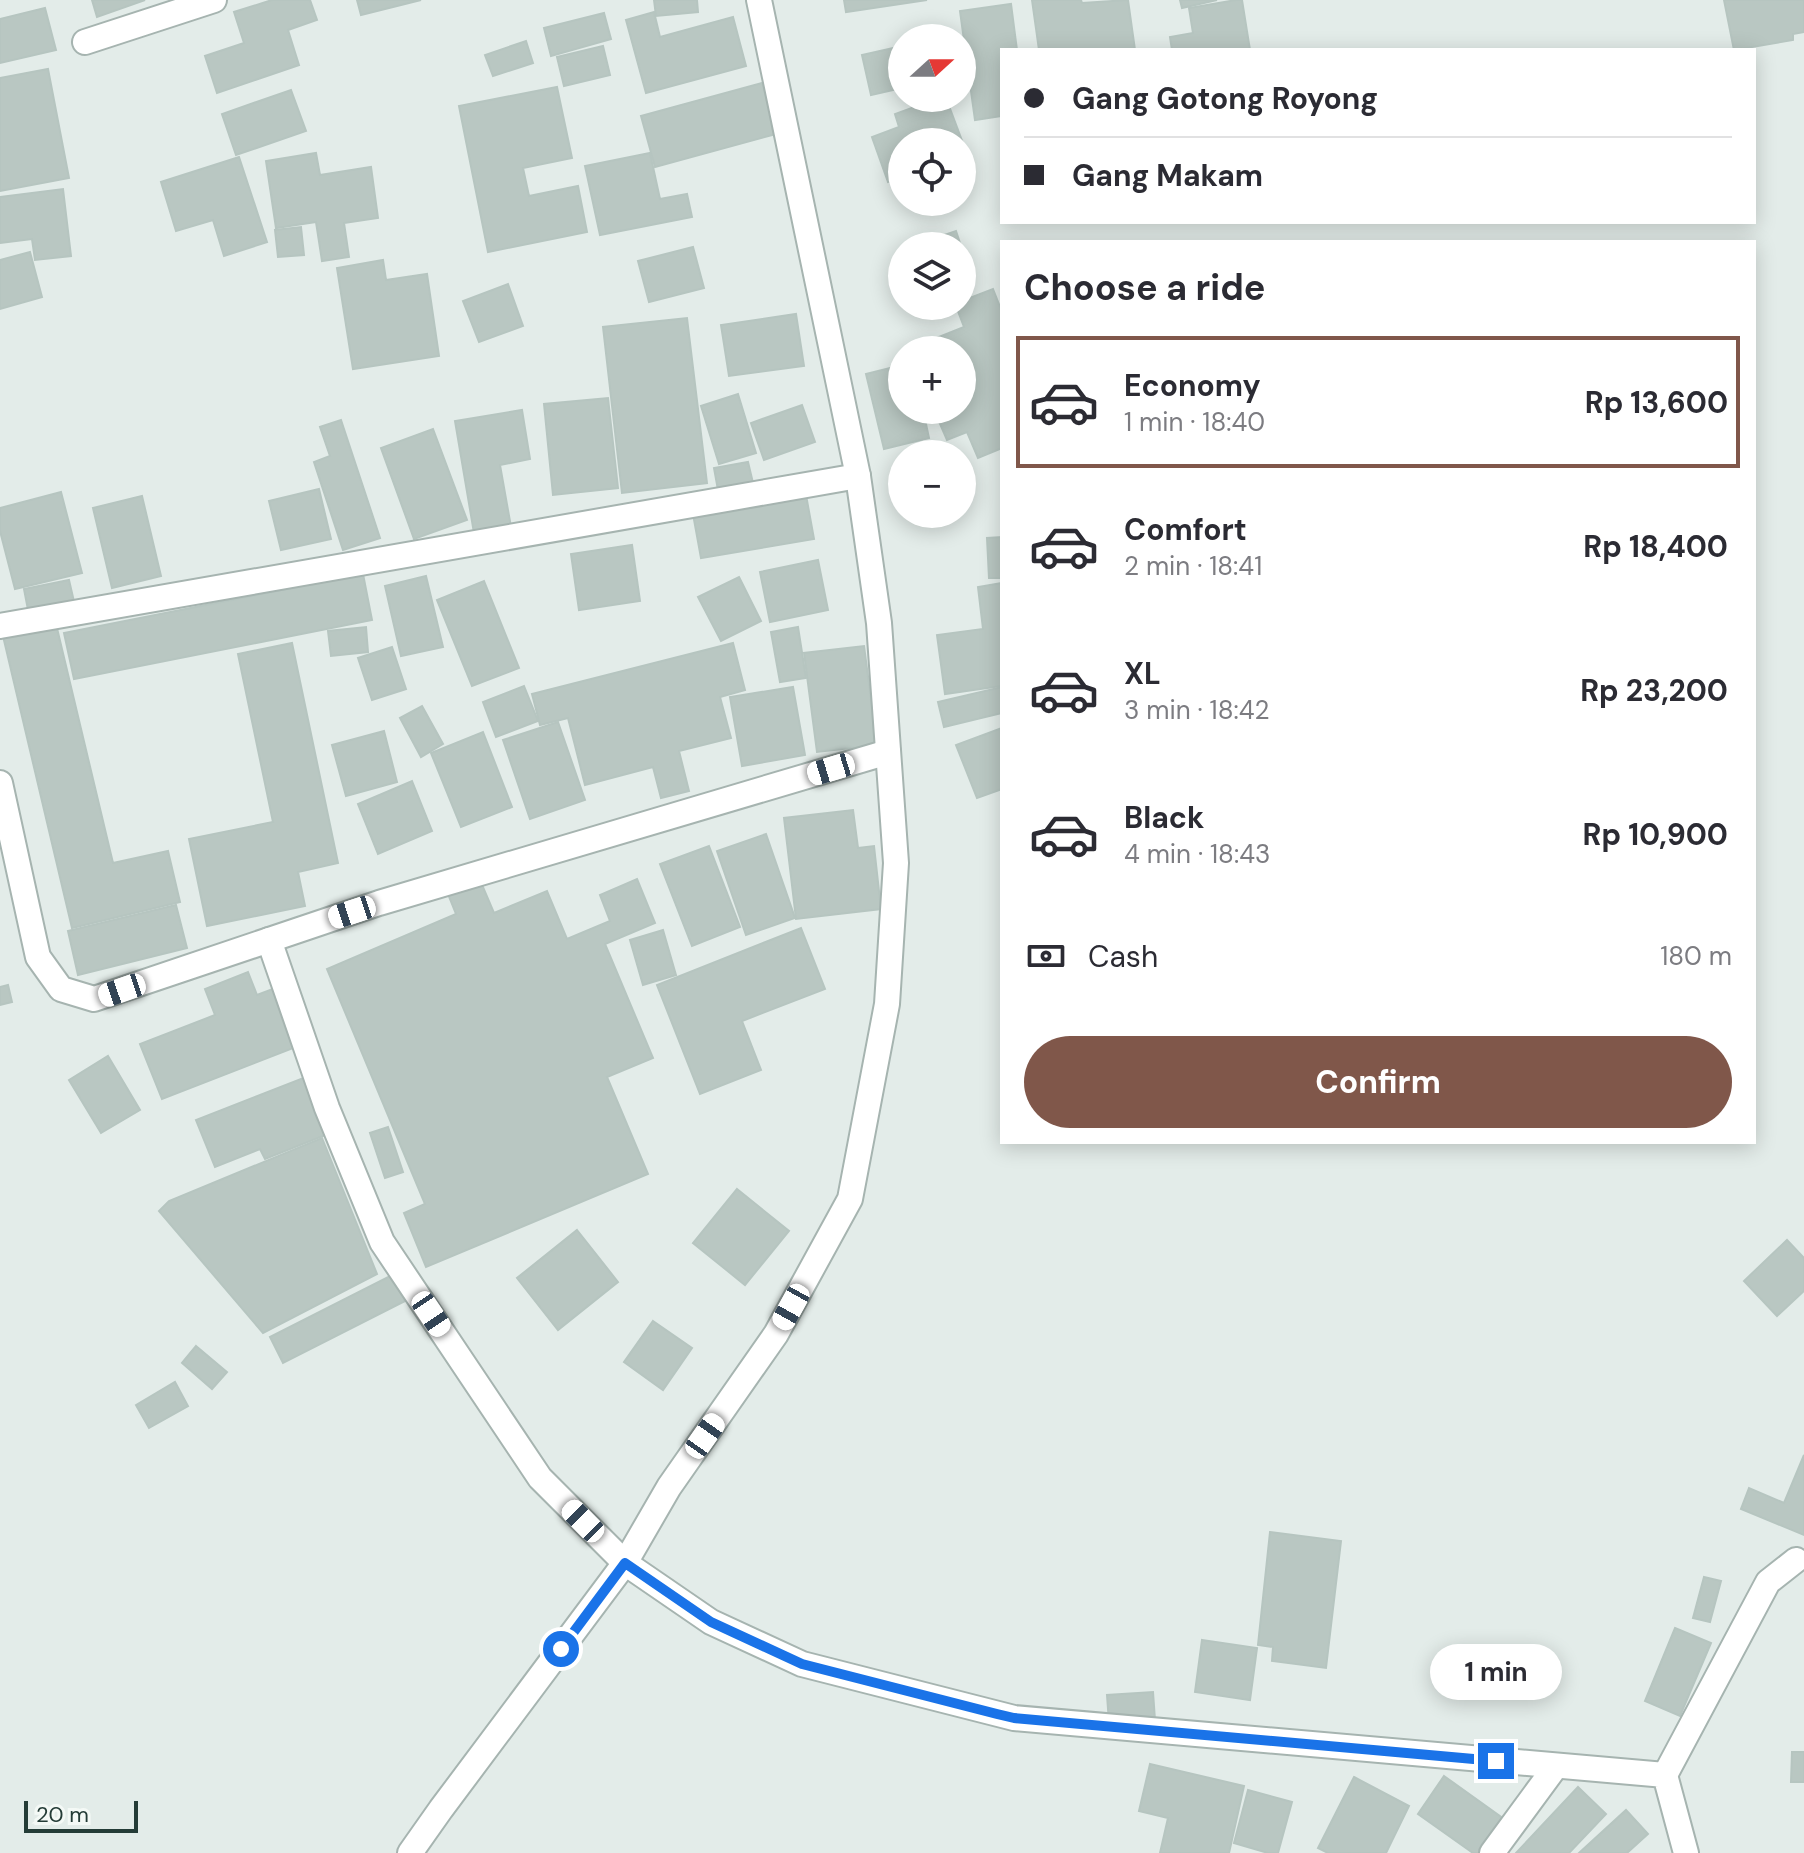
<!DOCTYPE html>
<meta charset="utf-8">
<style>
:root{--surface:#fff;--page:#f7f7f7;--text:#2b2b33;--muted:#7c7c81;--line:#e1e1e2;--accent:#80574a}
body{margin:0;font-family:"DM Sans",sans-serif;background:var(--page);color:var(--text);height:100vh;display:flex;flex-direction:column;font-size:30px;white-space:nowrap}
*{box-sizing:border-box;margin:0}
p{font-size:26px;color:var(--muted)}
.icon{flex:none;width:44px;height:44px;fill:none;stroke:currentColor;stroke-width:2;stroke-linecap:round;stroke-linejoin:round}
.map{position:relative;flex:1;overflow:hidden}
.panel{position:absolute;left:1000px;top:240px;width:756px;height:904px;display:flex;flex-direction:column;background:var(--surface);border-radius:0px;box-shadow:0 4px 20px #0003}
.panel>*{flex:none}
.top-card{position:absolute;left:1000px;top:48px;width:756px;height:176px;border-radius:0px;box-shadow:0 4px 20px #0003;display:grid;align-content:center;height:176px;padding:0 24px;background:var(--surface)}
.needle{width:52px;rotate:69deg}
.tools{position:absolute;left:888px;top:24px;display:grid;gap:16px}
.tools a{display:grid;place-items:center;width:88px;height:88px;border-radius:50%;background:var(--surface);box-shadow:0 4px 20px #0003;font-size:40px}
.scale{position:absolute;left:24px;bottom:20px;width:114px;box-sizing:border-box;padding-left:8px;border:4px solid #243c37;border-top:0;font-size:22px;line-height:28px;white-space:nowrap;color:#243c37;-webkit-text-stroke:6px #f4f9f6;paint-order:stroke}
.end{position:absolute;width:36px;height:36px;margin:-18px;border:10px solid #1a73e8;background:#fff;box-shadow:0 0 0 4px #fff}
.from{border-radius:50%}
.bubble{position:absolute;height:56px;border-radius:28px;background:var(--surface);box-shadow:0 4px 20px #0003;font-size:26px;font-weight:700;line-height:56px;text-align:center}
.car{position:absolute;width:24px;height:48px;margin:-24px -12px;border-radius:10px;box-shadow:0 0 6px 2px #0007;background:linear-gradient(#fff 24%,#345 0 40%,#fff 0 76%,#345 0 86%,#fff 0)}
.top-card b{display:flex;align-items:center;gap:28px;height:76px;font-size:30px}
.top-card b+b{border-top:2px solid var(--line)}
.top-card i{width:20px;height:20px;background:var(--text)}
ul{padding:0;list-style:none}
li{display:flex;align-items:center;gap:24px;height:132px;margin:0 16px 12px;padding:0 8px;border:4px solid transparent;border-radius:0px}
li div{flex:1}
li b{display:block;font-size:30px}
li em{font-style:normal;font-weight:700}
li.current{border-color:var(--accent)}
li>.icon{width:72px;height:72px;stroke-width:1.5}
h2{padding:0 24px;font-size:36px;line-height:96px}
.pay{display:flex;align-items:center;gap:20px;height:88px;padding:0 24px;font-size:30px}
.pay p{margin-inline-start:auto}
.cta{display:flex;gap:16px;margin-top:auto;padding:16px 24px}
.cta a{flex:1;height:92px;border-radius:48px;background:var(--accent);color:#fff;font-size:32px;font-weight:700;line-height:92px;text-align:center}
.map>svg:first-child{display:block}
.building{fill:#b9c7c2;stroke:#b6c5c0;stroke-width:2}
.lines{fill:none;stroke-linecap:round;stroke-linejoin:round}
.minor-casing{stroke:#a6b4b0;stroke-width:28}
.minor{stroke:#fff;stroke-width:24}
.route{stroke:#1a73e8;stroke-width:10}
</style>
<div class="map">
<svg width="1804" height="1853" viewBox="0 0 1804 1853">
<rect width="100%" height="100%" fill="#e3ece9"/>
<g class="building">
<polygon points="92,0 145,0 97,17"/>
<polygon points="272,0 310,0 317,20 288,30 299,65 217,93 205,56 244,43 234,12"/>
<polygon points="357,0 421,0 361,15"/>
<polygon points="654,0 697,0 698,12 656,16"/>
<polygon points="844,0 927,0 846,12"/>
<polygon points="1032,0 1081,0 1082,3 1128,0 1135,50 1039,50"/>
<polygon points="1180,0 1217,0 1182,8"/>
<polygon points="1236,0 1242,0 1250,50 1172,50 1170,37 1193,33 1189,8"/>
<polygon points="1724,0 1804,0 1804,32 1793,34 1793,40 1734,50"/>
<polygon points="1011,4 1017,50 1002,50 1002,116 975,120 960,11"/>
<polygon points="45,8 56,50 0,63 0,19"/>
<polygon points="654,12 660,37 733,17 746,66 646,93 626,20"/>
<polygon points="604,13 611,39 551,56 544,28"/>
<polygon points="526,41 533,63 493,76 485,55"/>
<polygon points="603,46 610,75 564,86 557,57"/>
<polygon points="902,46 902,88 871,95 862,55"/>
<polygon points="48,69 69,178 0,191 0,78"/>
<polygon points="762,83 776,134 655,167 641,116"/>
<polygon points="557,87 572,158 523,168 529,196 578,186 587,232 488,252 459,106"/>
<polygon points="291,90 306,131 236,155 222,114"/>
<polygon points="939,98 946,98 967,154 962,156 962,142 902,142 902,177 888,182 872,137 899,127 895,114"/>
<polygon points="316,153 320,175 371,167 378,218 344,223 349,257 322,261 316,222 276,228 266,161"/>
<polygon points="650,153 660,199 687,194 692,217 600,235 585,166"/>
<polygon points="239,157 267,242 224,256 213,220 176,231 161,182"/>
<polygon points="63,189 71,256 35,260 32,239 0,243 0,197"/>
<polygon points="301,227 304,255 278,257 275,230"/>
<polygon points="956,231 961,246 915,246 915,245"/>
<polygon points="693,247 704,288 649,302 638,261"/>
<polygon points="962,250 973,282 962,286"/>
<polygon points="30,252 42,297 0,309 0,260"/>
<polygon points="383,260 386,280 427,274 439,356 353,369 337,268"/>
<polygon points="508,284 523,326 479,342 463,301"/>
<polygon points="993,289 1002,312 1002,448 978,458 967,432 947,440 934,410 962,410 962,350 909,349 964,327 956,306 962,306 962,301"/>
<polygon points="796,314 804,366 729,376 721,325"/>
<polygon points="687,318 707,483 622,493 603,327"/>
<polygon points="902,365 902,410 923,410 929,438 884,449 866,374"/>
<polygon points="738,394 756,453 719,464 701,406"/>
<polygon points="608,398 618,488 553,495 544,404"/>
<polygon points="802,405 815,442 764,460 751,423"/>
<polygon points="522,410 530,459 500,465 511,527 474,533 455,421"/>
<polygon points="341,420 380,538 343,550 314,462 330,456 320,427"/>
<polygon points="433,429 467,520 414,539 381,448"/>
<polygon points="748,462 753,483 718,490 714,468"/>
<polygon points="319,489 331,539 281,550 269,501"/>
<polygon points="61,492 82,573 15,589 0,531 0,508"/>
<polygon points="806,495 814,539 701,558 693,514"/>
<polygon points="142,496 161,576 112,588 93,508"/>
<polygon points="1002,537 1002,578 989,578 987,538"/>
<polygon points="632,545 640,601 579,610 571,554"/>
<polygon points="818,560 828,610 770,622 760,572"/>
<polygon points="363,574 372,620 74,679 64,633"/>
<polygon points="426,576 443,647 401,656 385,586"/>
<polygon points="739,577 761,621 721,641 698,597"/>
<polygon points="69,580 75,606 29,615 24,589"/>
<polygon points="484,581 519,668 472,686 437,600"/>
<polygon points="1002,583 1002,686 945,694 937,635 983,629 978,587"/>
<polygon points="56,624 113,863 168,851 180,902 72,928 3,636"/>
<polygon points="366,627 368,652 331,656 328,631"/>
<polygon points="798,627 806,678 780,682 771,632"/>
<polygon points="292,643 338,863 298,872 305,906 207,926 189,839 273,822 238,654"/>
<polygon points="733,643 745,690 720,697 731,738 679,751 689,791 661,798 653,767 585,785 568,718 540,725 532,694"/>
<polygon points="864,646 877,745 817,752 804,653"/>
<polygon points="392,647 406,689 372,700 358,658"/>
<polygon points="524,686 538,721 496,737 483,702"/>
<polygon points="793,687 805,755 742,766 730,697"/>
<polygon points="1002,687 1002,713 944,727 938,702"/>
<polygon points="422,706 443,744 421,757 400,718"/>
<polygon points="558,722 585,800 530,819 503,740"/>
<polygon points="1002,728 1002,789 977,798 956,745"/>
<polygon points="384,731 397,782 346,796 332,745"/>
<polygon points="483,732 512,807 461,827 431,753"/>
<polygon points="412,781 432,831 378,854 358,804"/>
<polygon points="853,810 858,848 874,846 881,909 796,919 784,818"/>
<polygon points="766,834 795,918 746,935 717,851"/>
<polygon points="709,846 740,927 692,946 660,864"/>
<polygon points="637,879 655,923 605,944 653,1058 607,1077 648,1174 426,1267 404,1213 425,1204 327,969 456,914 448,894 480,880 494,913 547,891 567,939 610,921 600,895"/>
<polygon points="176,905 187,948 78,975 68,931"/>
<polygon points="801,928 825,989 742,1021 761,1070 700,1094 657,985"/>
<polygon points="663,930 676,975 643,985 630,940"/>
<polygon points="248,972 257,995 278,987 301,1045 162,1099 140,1044 215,1015 205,989"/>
<polygon points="8,985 12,1002 0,1005 0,987"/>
<polygon points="108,1056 140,1110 101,1133 69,1080"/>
<polygon points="306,1077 328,1134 265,1159 260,1149 215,1167 196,1120"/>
<polygon points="388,1127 403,1172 385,1178 370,1133"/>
<polygon points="322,1138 377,1274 263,1333 159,1211 169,1201"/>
<polygon points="737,1189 789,1231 745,1285 693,1243"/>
<polygon points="577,1230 618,1282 558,1330 517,1278"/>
<polygon points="1787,1240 1804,1258 1804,1291 1777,1316 1744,1281"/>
<polygon points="392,1275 405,1301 283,1363 270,1337"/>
<polygon points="653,1321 692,1348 663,1390 624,1362"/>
<polygon points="196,1346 227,1372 212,1389 182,1363"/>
<polygon points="175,1382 188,1406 149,1428 136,1405"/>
<polygon points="1804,1455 1804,1535 1741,1509 1749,1488 1784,1503"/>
<polygon points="1270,1532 1341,1541 1326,1668 1272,1661 1273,1647 1258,1645"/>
<polygon points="1704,1577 1721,1581 1710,1622 1693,1618"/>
<polygon points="1675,1628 1711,1643 1680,1716 1645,1701"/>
<polygon points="1202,1640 1257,1648 1250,1700 1195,1692"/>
<polygon points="1153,1692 1155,1720 1109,1723 1107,1695"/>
<polygon points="1792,1752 1804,1752 1804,1782 1791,1782"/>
<polygon points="1150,1764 1244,1786 1229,1853 1160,1853 1168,1818 1139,1811"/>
<polygon points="1444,1776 1511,1824 1490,1853 1473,1853 1418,1814"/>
<polygon points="1354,1777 1409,1806 1386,1853 1328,1853 1318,1848"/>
<polygon points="1578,1787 1606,1814 1569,1853 1516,1853"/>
<polygon points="1248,1790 1292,1802 1278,1853 1268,1853 1234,1843"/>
<polygon points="1626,1810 1648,1834 1627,1853 1579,1853"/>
</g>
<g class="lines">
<defs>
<g id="minor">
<polyline points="85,42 214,0"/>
<polyline points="0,626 858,476"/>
<polyline points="0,783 38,957 61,989 94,999 379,903 888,752"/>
<polyline points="269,940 327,1108 382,1242 540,1478 625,1563 711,1622 802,1664 1014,1718 1665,1775 1686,1853"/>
<polyline points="1665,1775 1768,1582 1796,1560"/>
<polyline points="410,1853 441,1809 625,1563 669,1487 776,1334 850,1199 887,1004 896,863 879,623 858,476 759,0"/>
<polyline points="1492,1853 1556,1766"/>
</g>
</defs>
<use href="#minor" class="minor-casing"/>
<use href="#minor" class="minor"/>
</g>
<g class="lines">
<polyline class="route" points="561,1649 625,1563 711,1622 802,1664 997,1714 1014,1718 1496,1761"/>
</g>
</svg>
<div class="tools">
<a><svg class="needle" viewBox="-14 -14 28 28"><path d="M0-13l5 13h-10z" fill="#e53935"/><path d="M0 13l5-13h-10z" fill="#7c7c81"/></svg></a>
<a><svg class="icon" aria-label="locate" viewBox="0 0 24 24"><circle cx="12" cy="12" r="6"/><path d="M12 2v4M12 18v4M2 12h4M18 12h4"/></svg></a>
<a><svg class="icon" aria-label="layers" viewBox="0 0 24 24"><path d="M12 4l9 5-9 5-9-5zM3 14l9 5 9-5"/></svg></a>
<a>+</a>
<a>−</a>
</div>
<div class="scale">20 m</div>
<i class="end from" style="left:561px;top:1649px"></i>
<i class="end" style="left:1496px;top:1761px"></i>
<div class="bubble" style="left:1430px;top:1644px;width:132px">1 min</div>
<i class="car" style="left:831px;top:769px;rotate:253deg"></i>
<i class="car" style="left:352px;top:912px;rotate:252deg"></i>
<i class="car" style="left:122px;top:990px;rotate:251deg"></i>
<i class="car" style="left:791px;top:1307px;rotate:209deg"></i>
<i class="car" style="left:431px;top:1314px;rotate:146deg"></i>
<i class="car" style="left:705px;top:1436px;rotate:35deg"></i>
<i class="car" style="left:583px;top:1521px;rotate:315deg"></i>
<div class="top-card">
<b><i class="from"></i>Gang Gotong Royong</b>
<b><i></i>Gang Makam</b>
</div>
<section class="panel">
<h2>Choose a ride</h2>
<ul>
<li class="current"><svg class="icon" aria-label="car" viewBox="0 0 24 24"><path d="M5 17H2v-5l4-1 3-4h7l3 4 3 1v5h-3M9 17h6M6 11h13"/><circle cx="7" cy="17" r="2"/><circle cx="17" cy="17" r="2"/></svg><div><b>Economy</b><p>1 min · 18:40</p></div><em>Rp 13,600</em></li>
<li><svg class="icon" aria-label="car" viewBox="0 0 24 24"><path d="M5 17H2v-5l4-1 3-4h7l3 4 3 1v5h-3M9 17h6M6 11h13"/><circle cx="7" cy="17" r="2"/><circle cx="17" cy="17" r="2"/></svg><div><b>Comfort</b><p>2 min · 18:41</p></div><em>Rp 18,400</em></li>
<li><svg class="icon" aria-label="car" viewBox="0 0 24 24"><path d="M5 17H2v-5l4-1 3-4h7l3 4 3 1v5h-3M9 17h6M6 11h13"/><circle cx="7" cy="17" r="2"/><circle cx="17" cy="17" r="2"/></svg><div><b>XL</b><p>3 min · 18:42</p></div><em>Rp 23,200</em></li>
<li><svg class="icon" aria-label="car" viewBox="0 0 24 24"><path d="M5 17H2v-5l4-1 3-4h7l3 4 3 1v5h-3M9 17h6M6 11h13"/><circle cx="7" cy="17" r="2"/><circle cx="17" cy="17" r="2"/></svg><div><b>Black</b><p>4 min · 18:43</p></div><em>Rp 10,900</em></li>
</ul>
<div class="pay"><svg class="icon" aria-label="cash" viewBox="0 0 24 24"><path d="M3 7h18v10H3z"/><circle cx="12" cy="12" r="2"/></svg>Cash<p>180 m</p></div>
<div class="cta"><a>Confirm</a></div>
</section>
</div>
